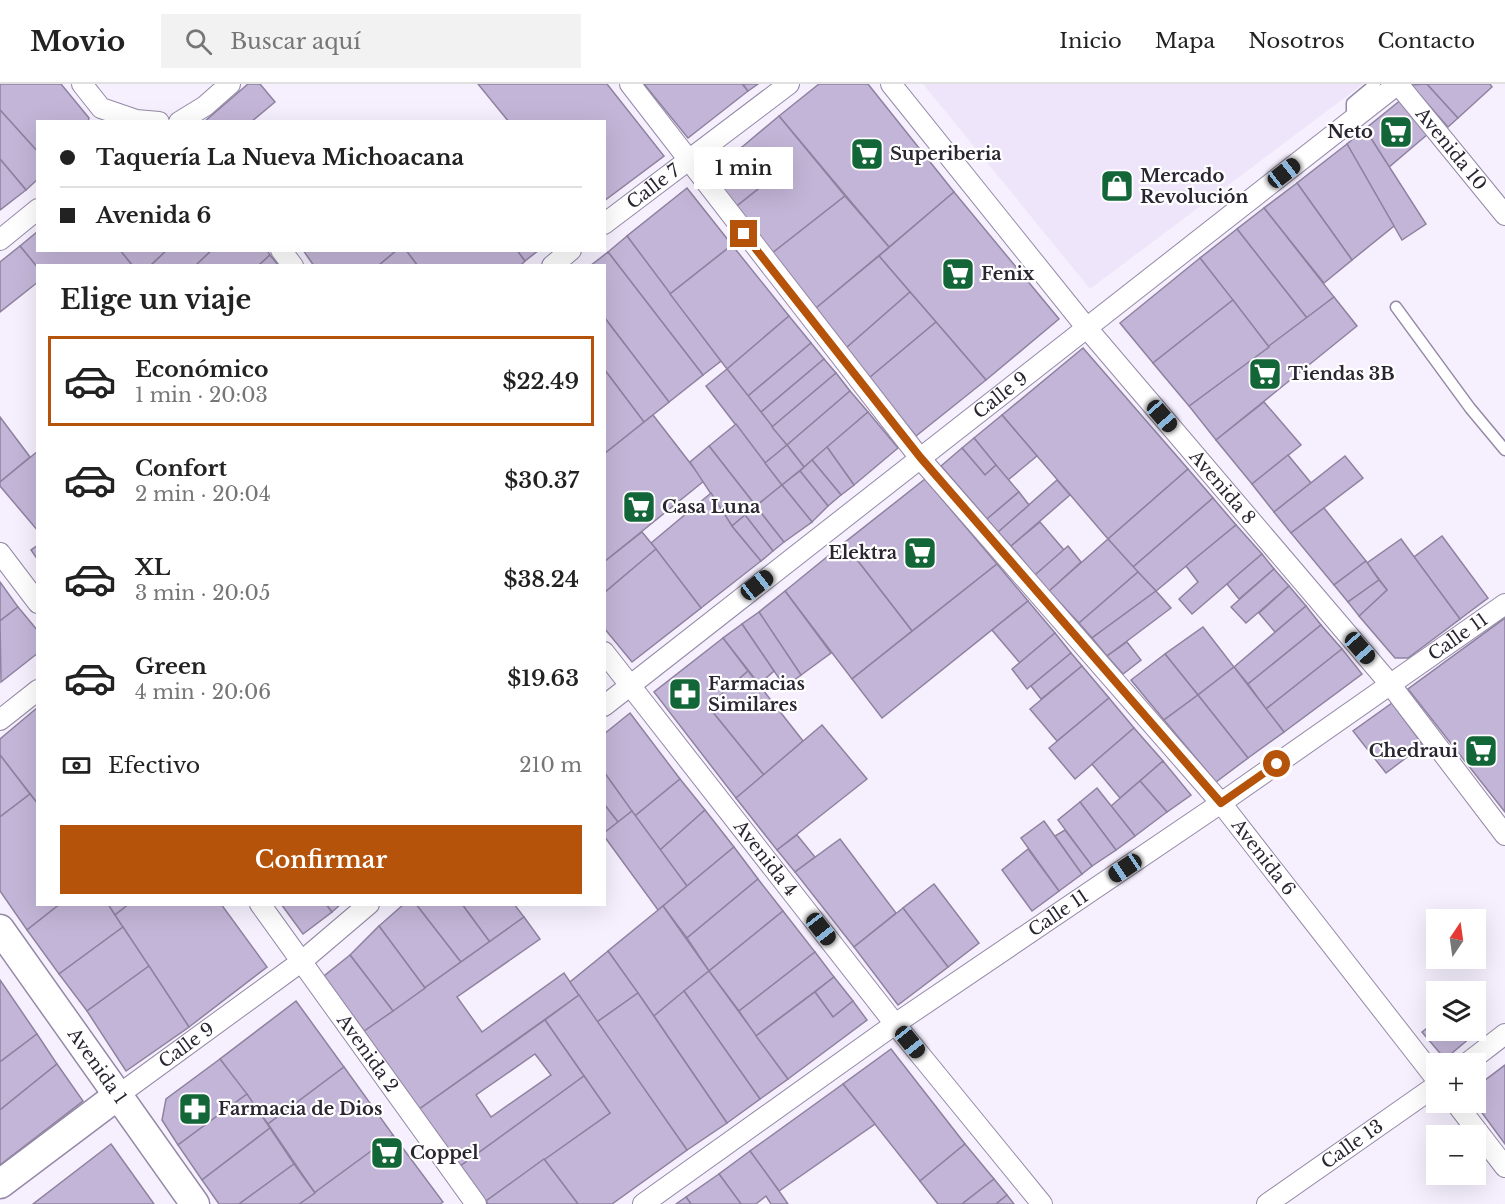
<!DOCTYPE html>
<html lang="es">
<meta charset="utf-8">
<style>
:root{--surface:#fff;--page:#f2f2f2;--text:#222;--muted:#767676;--line:#e0e0e0;--accent:#b45309}
body{margin:0;font-family:"Libre Baskerville",serif;background:var(--page);color:var(--text);height:100vh;display:flex;flex-direction:column;font-size:22px;white-space:nowrap}
*{box-sizing:border-box;margin:0}
p{font-size:20px;color:var(--muted)}
.icon{flex:none;width:33px;height:33px;fill:none;stroke:currentColor;stroke-width:2;stroke-linecap:round;stroke-linejoin:round}
.map{position:relative;flex:1;overflow:hidden}
.drawer{position:absolute;left:36px;top:180px;width:570px;height:642px;display:flex;flex-direction:column;background:var(--surface);border-radius:0px;box-shadow:0 6px 24px #0002}
.drawer>*{flex:none}
.guide{position:absolute;left:36px;top:36px;width:570px;height:132px;border-radius:0px;box-shadow:0 6px 24px #0002;display:grid;align-content:center;height:132px;padding:0 24px;background:var(--surface)}
.needle{width:39px;rotate:13deg}
.tools{position:absolute;left:1426px;top:825px;display:grid;gap:12px}
.tools a{display:grid;place-items:center;width:60px;height:60px;border-radius:0px;background:var(--surface);box-shadow:0 6px 24px #0002;font-size:30px}
.end{position:absolute;width:27px;height:27px;margin:-14px;border:8px solid #b45309;background:#fff;box-shadow:0 0 0 3px #fff}
.from{border-radius:50%}
.bubble{position:absolute;height:42px;border-radius:0px;background:var(--surface);box-shadow:0 6px 24px #0002;font-size:20px;font-weight:600;line-height:42px;text-align:center}
.car{position:absolute;width:18px;height:36px;margin:-18px -9px;border-radius:8px;box-shadow:0 0 4px 2px #0007;background:linear-gradient(#222 24%,#8ab4d8 0 40%,#222 0 76%,#8ab4d8 0 86%,#222 0)}
.guide b{display:flex;align-items:center;gap:21px;height:57px;font-size:22px}
.guide b+b{border-top:2px solid var(--line)}
.guide i{width:15px;height:15px;background:var(--text)}
ul{padding:0;list-style:none}
li{display:flex;align-items:center;gap:18px;height:90px;margin:0 12px 9px;padding:0 12px;border:3px solid transparent;border-radius:0px}
li div{flex:1}
li b{display:block;font-size:22px}
li em{font-style:normal;font-weight:600}
li.active{border-color:var(--accent)}
li>.icon{width:54px;height:54px;stroke-width:1.5}
h2{padding:0 24px;font-size:27px;line-height:72px}
.pay{display:flex;align-items:center;gap:15px;height:66px;padding:0 24px;font-size:22px}
.pay p{margin-inline-start:auto}
.button{display:flex;gap:12px;margin-top:auto;padding:12px 24px}
.button a{flex:1;height:69px;border-radius:0px;background:var(--accent);color:#fff;font-size:24px;font-weight:600;line-height:69px;text-align:center}
header{display:flex;align-items:center;gap:36px;box-sizing:border-box;height:84px;padding:0 30px;background:var(--surface);border-bottom:2px solid var(--line)}
header strong{font-size:28px}
nav{display:flex;gap:33px;margin-inline-start:auto;font-size:21px}
.search{width:420px;height:54px;background:var(--page);display:flex;align-items:center;gap:15px;box-sizing:border-box;padding:0 21px;border-radius:0px;color:var(--muted);font-size:22px}
.map>svg:first-child{display:block}
.commercial{fill:#eee5fa}
.building{fill:#c3b5d7;stroke:#8e82a0;stroke-width:1.5;fill-rule:evenodd}
.lines{fill:none;stroke-linecap:round;stroke-linejoin:round}
.lane-casing{stroke:#9589a7;stroke-width:13}
.street-casing{stroke:#9589a7;stroke-width:22}
.secondary-casing{stroke:#9589a7;stroke-width:31}
.lane{stroke:#fff;stroke-width:10}
.street{stroke:#fff;stroke-width:20}
.secondary{stroke:#fff;stroke-width:28}
.route{stroke:#b45309;stroke-width:8}
.labels{text-anchor:middle;stroke-width:4.5;stroke-linejoin:round;paint-order:stroke}
.poi-label{font-size:18px;font-weight:bold;fill:#2a2531;stroke:#fff;text-anchor:start}
.street-label{font-size:18px;fill:#2a2531;stroke:#fff}
</style>
<header>
<strong>Movio</strong>
<div class="search"><svg class="icon" aria-label="search" viewBox="0 0 24 24"><circle cx="10" cy="10" r="6"/><path d="M15 15l6 6"/></svg>Buscar aquí</div>
<nav><a>Inicio</a><a>Mapa</a><a>Nosotros</a><a>Contacto</a></nav>
</header>
<div class="map">
<svg width="1505" height="1120" viewBox="0 0 1505 1120">
<rect width="100%" height="100%" fill="#f6f0fe"/>
<polygon class="commercial" points="923,0 1363,0 1090,205"/>
<g class="building">
<polygon points="0,0 61,0 89,34 88,38 38,38 38,68 0,26"/>
<polygon points="248,0 260,0 275,18 251,38 204,38"/>
<polygon points="478,0 607,0 664,72 604,117 604,38 509,38"/>
<polygon points="644,0 742,0 748,7 688,54"/>
<polygon points="743,0 758,0 748,7"/>
<polygon points="819,0 868,0 954,108 889,163 779,32"/>
<polygon points="1427,0 1458,34 1448,43 1411,1"/>
<polygon points="1427,0 1490,0 1492,3 1458,34"/>
<polygon points="1402,15 1428,50 1389,83 1365,45"/>
<polygon points="0,26 38,68 38,95 26,106 0,75"/>
<polygon points="779,32 845,112 771,170 734,124 768,97 742,63"/>
<polygon points="1365,45 1426,140 1402,156 1347,60"/>
<polygon points="1347,60 1394,142 1352,176 1297,99"/>
<polygon points="742,63 768,97 734,124 718,102 718,82"/>
<polygon points="0,75 26,106 0,126"/>
<polygon points="1297,99 1352,176 1324,199 1264,124"/>
<polygon points="687,104 732,161 670,210 627,152"/>
<polygon points="954,108 1059,235 986,296 879,172"/>
<polygon points="845,112 889,163 816,224 771,170"/>
<polygon points="1264,124 1334,213 1307,234 1237,145"/>
<polygon points="1237,145 1307,234 1269,263 1200,174"/>
<polygon points="38,147 38,166 120,166 133,182 38,182 38,184 20,162"/>
<polygon points="627,152 721,277 703,291 608,168"/>
<polygon points="732,161 789,232 727,285 670,210"/>
<polygon points="20,162 38,184 38,198 0,228 0,178"/>
<polygon points="120,166 167,166 150,182 133,182"/>
<polygon points="167,166 212,166 195,182 150,182"/>
<polygon points="212,166 267,166 270,171 258,182 195,182"/>
<polygon points="303,166 397,166 378,182 314,182"/>
<polygon points="397,166 406,166 418,182 378,182"/>
<polygon points="406,166 517,166 525,177 520,182 418,182"/>
<polygon points="517,166 539,166 525,177"/>
<polygon points="608,168 703,291 669,318 604,233 604,182 590,182"/>
<polygon points="270,171 279,182 258,182"/>
<polygon points="879,172 910,208 846,264 816,224"/>
<polygon points="1200,174 1233,216 1153,279 1120,239"/>
<polygon points="910,208 936,238 869,294 846,264"/>
<polygon points="1334,213 1357,242 1216,356 1189,322"/>
<polygon points="1233,216 1269,263 1189,322 1153,279"/>
<polygon points="789,232 811,259 748,312 727,285"/>
<polygon points="604,233 669,318 644,338 604,285"/>
<polygon points="936,238 986,296 916,352 869,294"/>
<polygon points="811,259 824,275 761,328 748,312"/>
<polygon points="1083,264 1188,385 1108,455 1002,331"/>
<polygon points="824,275 836,289 772,343 761,328"/>
<polygon points="604,285 644,338 604,370"/>
<polygon points="727,285 787,361 765,379 706,302"/>
<polygon points="836,289 850,307 787,361 772,343"/>
<polygon points="850,307 868,328 804,383 787,361"/>
<polygon points="1264,318 1301,361 1252,400 1216,356"/>
<polygon points="868,328 898,364 854,401 827,363"/>
<polygon points="653,331 704,397 604,478 604,370"/>
<polygon points="1002,331 1037,372 1008,396 974,354"/>
<polygon points="0,333 30,373 0,398"/>
<polygon points="736,340 782,401 756,422 709,362"/>
<polygon points="974,354 996,381 985,391 962,364"/>
<polygon points="787,361 804,383 782,401 765,379"/>
<polygon points="709,362 784,458 773,467 745,431 732,442 690,378"/>
<polygon points="827,363 854,401 841,411 812,376"/>
<polygon points="962,364 985,391 996,381 1019,408 987,435 941,382"/>
<polygon points="38,367 38,447 0,402 0,398"/>
<polygon points="1288,371 1311,399 1274,428 1252,400"/>
<polygon points="1345,372 1363,394 1291,449 1274,428"/>
<polygon points="812,376 841,411 828,422 800,387"/>
<polygon points="1188,385 1213,414 1133,483 1108,455"/>
<polygon points="800,387 828,422 812,438 782,401"/>
<polygon points="925,395 997,480 912,547 844,459"/>
<polygon points="1057,396 1070,411 1011,462 998,448"/>
<polygon points="782,401 812,438 784,458 756,422"/>
<polygon points="1019,408 1029,421 998,448 987,435"/>
<polygon points="711,409 732,442 761,477 701,524 651,459"/>
<polygon points="1213,414 1236,441 1156,507 1133,483"/>
<polygon points="1324,424 1366,477 1334,501 1291,449"/>
<polygon points="745,431 773,467 761,477 732,442"/>
<polygon points="1040,438 1064,466 1035,491 1011,462"/>
<polygon points="1236,441 1262,470 1192,530 1179,515 1198,498 1186,482"/>
<polygon points="642,448 656,465 604,509 604,478"/>
<polygon points="1442,452 1488,514 1460,535 1414,473"/>
<polygon points="1108,455 1138,488 1079,539 1049,507"/>
<polygon points="1401,455 1460,535 1408,574 1395,574 1359,532 1387,506 1367,479"/>
<polygon points="844,459 912,547 852,595 785,507"/>
<polygon points="38,461 38,476 31,466"/>
<polygon points="1068,462 1081,478 1049,507 1035,491"/>
<polygon points="656,465 701,524 632,578 604,544 604,509"/>
<polygon points="1262,470 1274,485 1239,515 1227,500"/>
<polygon points="1366,477 1379,496 1348,518 1334,501"/>
<polygon points="997,480 1028,517 882,634 852,595"/>
<polygon points="1274,485 1289,502 1246,539 1231,523"/>
<polygon points="1138,488 1156,507 1092,554 1079,539"/>
<polygon points="1379,496 1387,506 1359,532 1348,518"/>
<polygon points="0,498 18,523 0,537"/>
<polygon points="1289,502 1306,522 1275,548 1259,529"/>
<polygon points="785,507 831,569 801,591 759,528"/>
<polygon points="1156,507 1171,524 1107,572 1092,554"/>
<polygon points="1028,517 1055,549 1020,579 992,546"/>
<polygon points="1306,522 1321,541 1248,600 1234,583"/>
<polygon points="18,523 38,547 38,569 1,598 0,537"/>
<polygon points="759,528 801,591 785,603 742,540"/>
<polygon points="1505,534 1505,728 1408,605"/>
<polygon points="742,540 774,587 759,600 723,554"/>
<polygon points="1321,541 1342,565 1266,625 1248,600"/>
<polygon points="1203,543 1234,583 1198,611 1165,570"/>
<polygon points="1055,549 1071,569 1027,605 1012,585"/>
<polygon points="723,554 748,587 708,622 764,691 736,714 654,608"/>
<polygon points="1127,558 1141,576 1123,590 1107,572"/>
<polygon points="1342,565 1362,590 1284,648 1266,625"/>
<polygon points="1071,569 1082,582 1041,615 1031,602"/>
<polygon points="1165,570 1198,611 1164,636 1131,596"/>
<polygon points="1082,582 1109,614 1057,657 1030,625"/>
<polygon points="1234,583 1284,648 1248,674 1198,611"/>
<polygon points="748,587 803,657 764,691 708,622"/>
<polygon points="1198,611 1248,674 1216,698 1164,636"/>
<polygon points="1109,614 1134,644 1075,695 1049,664"/>
<polygon points="1392,619 1423,661 1386,689 1353,647"/>
<polygon points="38,623 38,720 0,671 0,655"/>
<polygon points="630,629 680,695 635,732 604,688 604,650"/>
<polygon points="822,641 867,695 777,766 736,714"/>
<polygon points="1134,644 1163,677 1120,714 1092,680"/>
<polygon points="0,671 30,710 0,733"/>
<polygon points="1163,677 1191,711 1167,728 1140,697"/>
<polygon points="604,688 632,727 618,738 604,720"/>
<polygon points="680,695 705,726 660,766 635,732"/>
<polygon points="1140,697 1167,728 1135,752 1111,722"/>
<polygon points="1097,704 1135,752 1116,766 1080,718"/>
<polygon points="30,710 38,720 38,820 60,820 27,846 0,807 0,733"/>
<polygon points="1080,718 1116,766 1092,782 1058,736"/>
<polygon points="604,720 618,738 604,749"/>
<polygon points="705,726 734,763 687,802 660,766"/>
<polygon points="632,727 687,802 658,826 604,752 604,749"/>
<polygon points="1044,737 1082,790 1059,807 1021,754"/>
<polygon points="1065,746 1092,782 1082,790 1055,752"/>
<polygon points="797,751 815,773 795,788 777,766"/>
<polygon points="840,755 896,829 854,863 795,788"/>
<polygon points="734,763 758,795 687,854 663,822"/>
<polygon points="1028,765 1059,807 1032,827 1002,786"/>
<polygon points="758,795 783,827 709,887 687,854"/>
<polygon points="934,800 979,859 948,883 903,824"/>
<polygon points="60,820 108,820 123,843 59,890 27,846"/>
<polygon points="108,820 129,820 115,831"/>
<polygon points="129,820 221,820 267,883 189,943 115,831"/>
<polygon points="281,820 326,820 332,828 303,850"/>
<polygon points="326,820 341,820 332,828"/>
<polygon points="404,820 416,820 461,878 425,904 379,842"/>
<polygon points="416,820 462,820 490,858 461,878"/>
<polygon points="462,820 514,820 524,833 490,858"/>
<polygon points="663,822 709,887 654,932 608,867"/>
<polygon points="903,824 948,883 898,921 854,863"/>
<polygon points="783,827 815,868 739,927 709,887"/>
<polygon points="524,833 540,855 457,913 482,948 564,889 579,911 418,1026 364,947"/>
<polygon points="379,842 425,904 393,927 350,871"/>
<polygon points="123,843 149,882 87,927 59,890"/>
<polygon points="608,867 638,909 597,938 570,898"/>
<polygon points="815,868 834,893 756,952 739,927"/>
<polygon points="350,871 393,927 364,947 324,892"/>
<polygon points="149,882 189,943 126,987 87,927"/>
<polygon points="709,887 788,995 760,1015 684,907"/>
<polygon points="834,893 853,917 833,933 815,908"/>
<polygon points="0,896 37,950 0,978"/>
<polygon points="684,907 760,1015 727,1039 654,932"/>
<polygon points="815,908 833,933 853,917 867,936 788,995 756,952"/>
<polygon points="638,909 727,1039 687,1066 597,938"/>
<polygon points="579,911 687,1066 612,1120 578,1120 544,1075 610,1029 545,936"/>
<polygon points="296,917 344,983 268,1040 220,975"/>
<path d="M545,936L584,992L459,1083L418,1026ZM535,970L551,991L491,1033L476,1011Z"/>
<polygon points="1437,936 1437,946 1464,946 1470,954 1445,975 1422,948"/>
<polygon points="37,950 57,980 0,1026 0,978"/>
<polygon points="891,965 965,1060 920,1097 843,1000"/>
<polygon points="220,975 247,1010 178,1061 162,1036 166,1015"/>
<polygon points="57,980 83,1017 0,1081 0,1026"/>
<polygon points="1505,981 1505,1060 1474,1018 1476,1003"/>
<polygon points="344,983 393,1051 315,1109 268,1040"/>
<polygon points="584,992 610,1029 486,1117 459,1083"/>
<polygon points="843,1000 875,1040 779,1107 750,1067"/>
<polygon points="247,1010 270,1044 202,1096 178,1061"/>
<polygon points="270,1044 294,1080 239,1120 219,1120 202,1096"/>
<polygon points="393,1051 443,1118 440,1120 299,1120"/>
<polygon points="111,1060 154,1120 33,1120"/>
<polygon points="965,1060 994,1095 962,1120 938,1120 920,1097"/>
<polygon points="750,1067 779,1107 788,1120 771,1120 766,1112 756,1120 741,1120 719,1090"/>
<polygon points="544,1075 578,1120 488,1120 486,1117"/>
<polygon points="294,1080 315,1109 299,1120 239,1120"/>
<polygon points="719,1090 741,1120 691,1120 686,1113"/>
<polygon points="994,1095 1007,1111 996,1120 962,1120"/>
<polygon points="1007,1111 1014,1120 996,1120"/>
<polygon points="686,1113 691,1120 676,1120"/>
</g>
<g class="lines">
<defs>
<g id="lane">
<polyline points="1352,36 1352,19 1375,0"/>
<polyline points="1396,223 1470,324 1505,366"/>
</g>
<g id="street">
<polyline points="82,0 101,24 136,36 159,38"/>
<path id="s1" d="M630,0L919,373L1221,719L1437,996"/>
<path id="s2" d="M891,0L1086,243L1390,600L1505,751"/>
<path id="s3" d="M1398,0L1505,131"/>
<polyline points="179,38 205,22 230,0"/>
<path id="s4" d="M604,140L789,0"/>
<polyline points="0,156 38,125"/>
<polyline points="281,166 293,182"/>
<polyline points="552,182 571,166"/>
<polyline points="0,469 38,519"/>
<path id="s5" d="M604,568L895,940L1042,1120"/>
<path id="s6" d="M604,622L1398,0"/>
<polyline points="0,636 38,606"/>
<path id="s7" d="M260,820L476,1120"/>
<polyline points="1466,980 1505,950"/>
<path id="s8" d="M117,1012L302,877L369,820"/>
<polyline points="1455,1018 1505,1083"/>
<path id="s9" d="M643,1120L895,940L1221,719L1505,520"/>
<path id="s10" d="M1267,1120L1437,1001"/>
</g>
<g id="secondary">
<path id="s11" d="M0,845L195,1120"/>
<polyline points="0,1100 117,1012"/>
</g>
</defs>
<use href="#lane" class="lane-casing"/>
<use href="#street" class="street-casing"/>
<use href="#secondary" class="secondary-casing"/>
<use href="#lane" class="lane"/>
<use href="#street" class="street"/>
<use href="#secondary" class="secondary"/>
</g>
<g class="lines">
<polyline class="route" points="744,150 920,373 1221,719 1277,680"/>
</g>
<defs>
<symbol id="supermarket-square" viewBox="-11 -11 22 22"><rect x="-9" y="-9" width="18" height="18" rx="4" fill="#136637" stroke="#fff"/><path d="M-6-5.5h2.5l.6 2H6L4.5 2H-2.5L-4.4-4H-6ZM-1.5 3.2a1.3 1.3 0 1 0 .1 0ZM3 3.2a1.3 1.3 0 1 0 .1 0Z" fill="#fff"/></symbol>
<symbol id="shop-square" viewBox="-11 -11 22 22"><rect x="-9" y="-9" width="18" height="18" rx="4" fill="#136637" stroke="#fff"/><path d="M-5-2.5h2.3a2.7 3.5 0 0 1 5.4 0H5L5.5 6h-11ZM-1.5-2.5h3a1.5 2.3 0 0 0-3 0Z" fill="#fff"/></symbol>
<symbol id="pharmacy-square" viewBox="-11 -11 22 22"><rect x="-9" y="-9" width="18" height="18" rx="4" fill="#136637" stroke="#fff"/><path d="M-2-6h4v4h4v4h-4v4h-4v-4h-4v-4h4Z" fill="#fff"/></symbol>
</defs>
<g fill-rule="evenodd">
<use href="#supermarket-square" x="1377" y="29" width="38" height="38"/>
<use href="#supermarket-square" x="848" y="51" width="38" height="38"/>
<use href="#shop-square" x="1098" y="83" width="38" height="38"/>
<use href="#supermarket-square" x="939" y="171" width="38" height="38"/>
<use href="#supermarket-square" x="1246" y="271" width="38" height="38"/>
<use href="#supermarket-square" x="620" y="404" width="38" height="38"/>
<use href="#supermarket-square" x="901" y="450" width="38" height="38"/>
<use href="#pharmacy-square" x="666" y="591" width="38" height="38"/>
<use href="#supermarket-square" x="1462" y="648" width="38" height="38"/>
<use href="#pharmacy-square" x="176" y="1006" width="38" height="38"/>
<use href="#supermarket-square" x="368" y="1050" width="38" height="38"/>
</g>
<g class="labels">
<g class="poi-label">
<text x="1373" y="54" text-anchor="end">Neto</text>
<text x="890" y="76">Superiberia</text>
<text x="1140" y="98">Mercado<tspan x="1140" dy="21">Revolución</tspan></text>
<text x="981" y="196">Fenix</text>
<text x="1288" y="296">Tiendas 3B</text>
<text x="662" y="429">Casa Luna</text>
<text x="897" y="475" text-anchor="end">Elektra</text>
<text x="708" y="606">Farmacias<tspan x="708" dy="21">Similares</tspan></text>
<text x="1458" y="673" text-anchor="end">Chedraui</text>
<text x="218" y="1031">Farmacia de Dios</text>
<text x="410" y="1075">Coppel</text>
</g>
<g class="street-label">
<text dy="6" stroke="none"><textPath href="#s3" startOffset="84">Avenida 10</textPath></text>
<text dy="6" stroke="none"><textPath href="#s4" startOffset="62">Calle 7</textPath></text>
<text dy="6" stroke="none"><textPath href="#s6" startOffset="504">Calle 9</textPath></text>
<text dy="6" stroke="none"><textPath href="#s2" startOffset="522">Avenida 8</textPath></text>
<text dy="6" stroke="none"><textPath href="#s9" startOffset="993">Calle 11</textPath></text>
<text dy="6" stroke="none"><textPath href="#s5" startOffset="262">Avenida 4</textPath></text>
<text dy="6" stroke="none"><textPath href="#s1" startOffset="1000">Avenida 6</textPath></text>
<text dy="6" stroke="none"><textPath href="#s9" startOffset="507">Calle 11</textPath></text>
<text dy="6" stroke="none"><textPath href="#s8" startOffset="86">Calle 9</textPath></text>
<text dy="6" stroke="none"><textPath href="#s7" startOffset="184">Avenida 2</textPath></text>
<text dy="6" stroke="none"><textPath href="#s11" startOffset="168">Avenida 1</textPath></text>
<text dy="6" stroke="none"><textPath href="#s10" startOffset="104">Calle 13</textPath></text>
</g>
</g>
</svg>
<div class="tools">
<a><svg class="needle" viewBox="-14 -14 28 28"><path d="M0-13l5 13h-10z" fill="#e53935"/><path d="M0 13l5-13h-10z" fill="#767676"/></svg></a>
<a><svg class="icon" aria-label="layers" viewBox="0 0 24 24"><path d="M12 4l9 5-9 5-9-5zM3 14l9 5 9-5"/></svg></a>
<a>+</a>
<a>−</a>
</div>
<i class="end from" style="left:1277px;top:680px"></i>
<i class="end" style="left:744px;top:150px"></i>
<div class="bubble" style="left:694px;top:63px;width:99px">1 min</div>
<i class="car" style="left:1284px;top:89px;rotate:52deg"></i>
<i class="car" style="left:1162px;top:332px;rotate:139deg"></i>
<i class="car" style="left:757px;top:501px;rotate:52deg"></i>
<i class="car" style="left:1360px;top:564px;rotate:139deg"></i>
<i class="car" style="left:1125px;top:784px;rotate:236deg"></i>
<i class="car" style="left:821px;top:845px;rotate:142deg"></i>
<i class="car" style="left:910px;top:958px;rotate:141deg"></i>
<div class="guide">
<b><i class="from"></i>Taquería La Nueva Michoacana</b>
<b><i></i>Avenida 6</b>
</div>
<section class="drawer">
<h2>Elige un viaje</h2>
<ul>
<li class="active"><svg class="icon" aria-label="car" viewBox="0 0 24 24"><path d="M5 17H2v-5l4-1 3-4h7l3 4 3 1v5h-3M9 17h6M6 11h13"/><circle cx="7" cy="17" r="2"/><circle cx="17" cy="17" r="2"/></svg><div><b>Económico</b><p>1 min · 20:03</p></div><em>$22.49</em></li>
<li><svg class="icon" aria-label="car" viewBox="0 0 24 24"><path d="M5 17H2v-5l4-1 3-4h7l3 4 3 1v5h-3M9 17h6M6 11h13"/><circle cx="7" cy="17" r="2"/><circle cx="17" cy="17" r="2"/></svg><div><b>Confort</b><p>2 min · 20:04</p></div><em>$30.37</em></li>
<li><svg class="icon" aria-label="car" viewBox="0 0 24 24"><path d="M5 17H2v-5l4-1 3-4h7l3 4 3 1v5h-3M9 17h6M6 11h13"/><circle cx="7" cy="17" r="2"/><circle cx="17" cy="17" r="2"/></svg><div><b>XL</b><p>3 min · 20:05</p></div><em>$38.24</em></li>
<li><svg class="icon" aria-label="car" viewBox="0 0 24 24"><path d="M5 17H2v-5l4-1 3-4h7l3 4 3 1v5h-3M9 17h6M6 11h13"/><circle cx="7" cy="17" r="2"/><circle cx="17" cy="17" r="2"/></svg><div><b>Green</b><p>4 min · 20:06</p></div><em>$19.63</em></li>
</ul>
<div class="pay"><svg class="icon" aria-label="cash" viewBox="0 0 24 24"><path d="M3 7h18v10H3z"/><circle cx="12" cy="12" r="2"/></svg>Efectivo<p>210 m</p></div>
<div class="button"><a>Confirmar</a></div>
</section>
</div>
